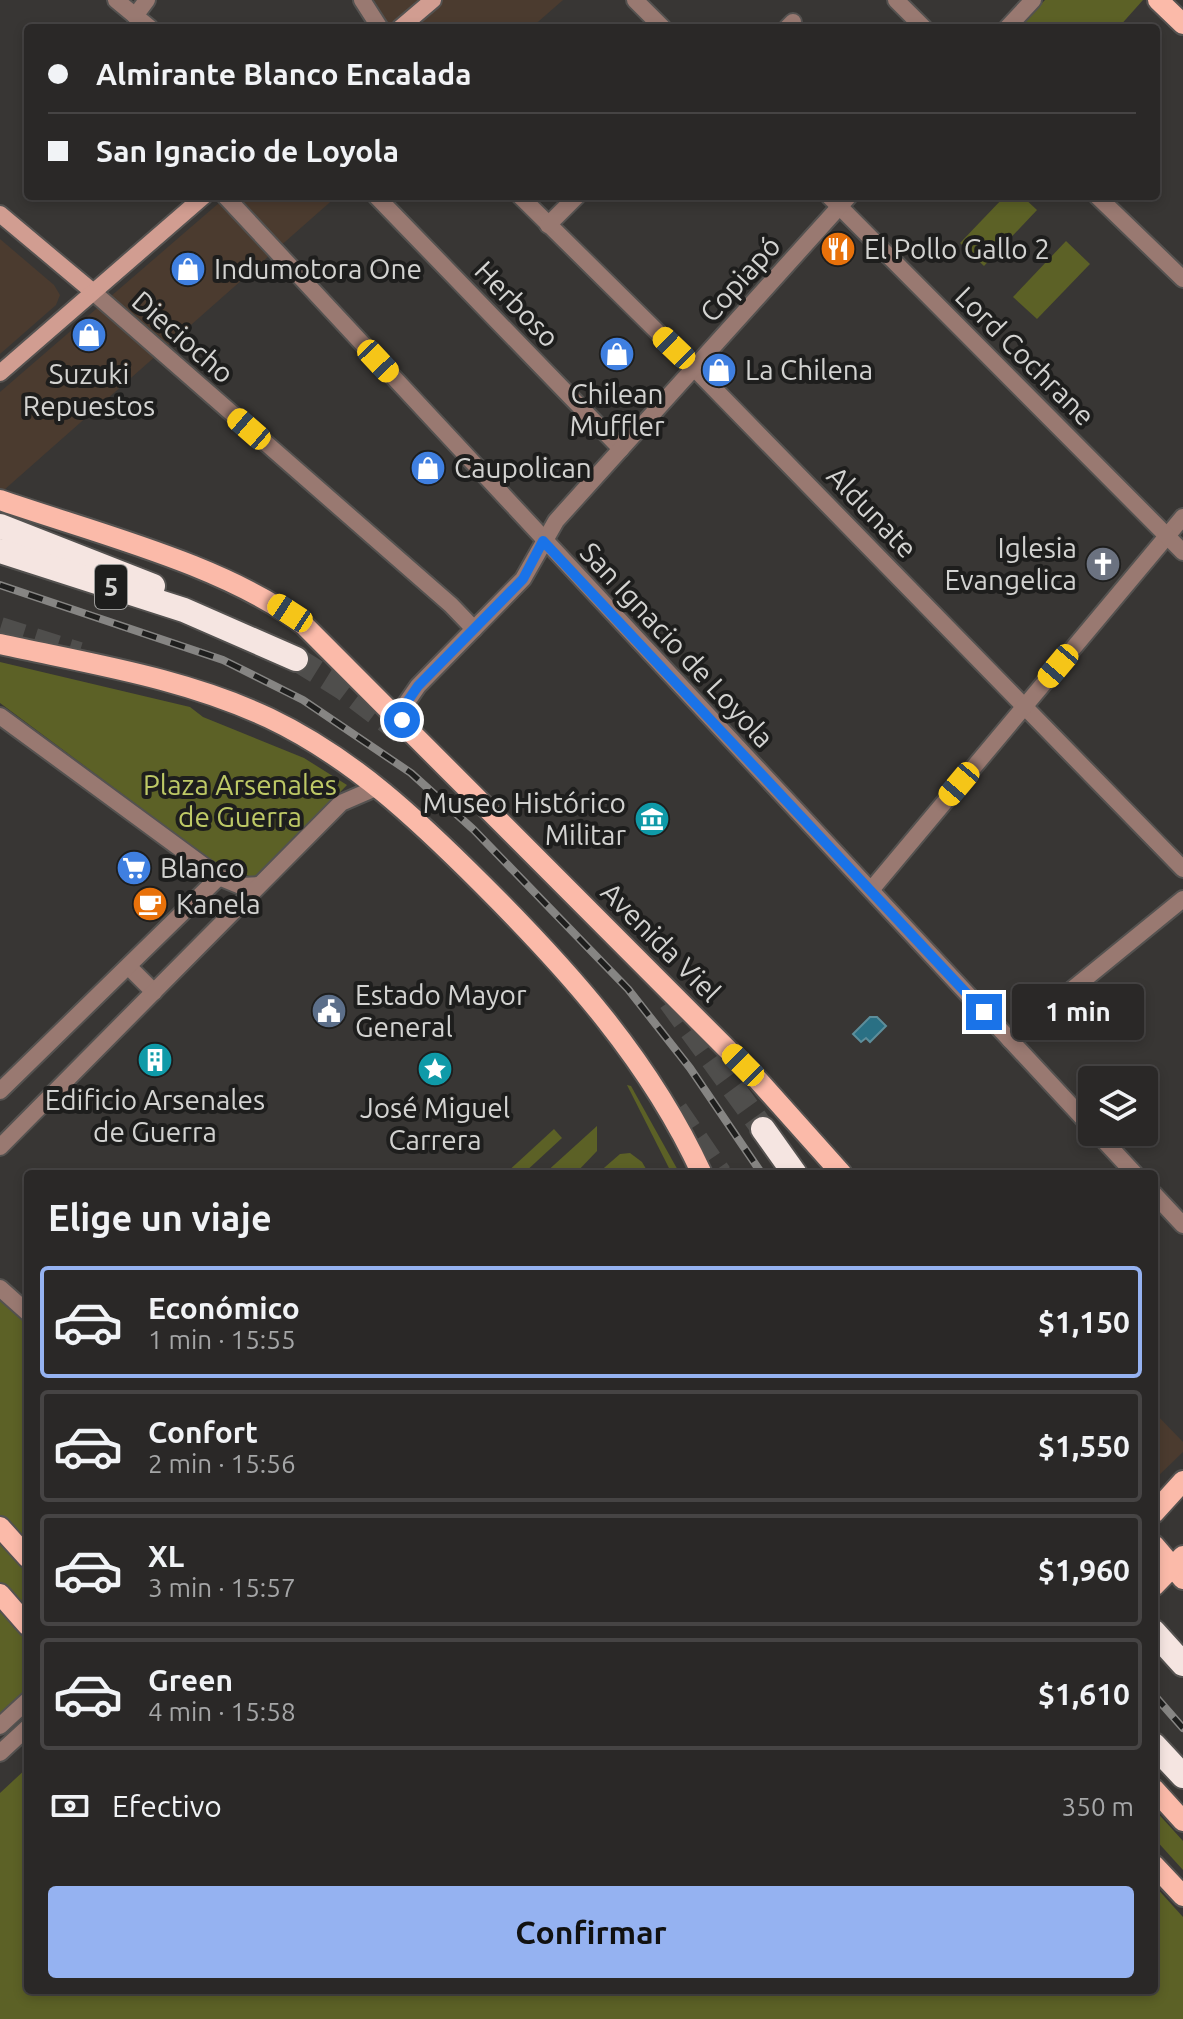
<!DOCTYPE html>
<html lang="es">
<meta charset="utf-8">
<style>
:root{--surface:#2a2827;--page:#32302f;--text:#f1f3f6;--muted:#a5a6a7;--line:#464444;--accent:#95b2f1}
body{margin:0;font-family:Ubuntu,sans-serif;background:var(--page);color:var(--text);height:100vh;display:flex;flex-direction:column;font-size:30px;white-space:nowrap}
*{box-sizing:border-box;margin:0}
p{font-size:26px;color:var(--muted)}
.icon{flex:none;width:44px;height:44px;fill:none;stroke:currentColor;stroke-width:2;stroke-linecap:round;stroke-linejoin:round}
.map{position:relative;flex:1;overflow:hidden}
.sheet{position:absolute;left:24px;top:1170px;width:1134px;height:824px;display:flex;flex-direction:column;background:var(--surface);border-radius:8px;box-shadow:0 4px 12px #0003,0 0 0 2px var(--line)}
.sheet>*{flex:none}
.banner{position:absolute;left:24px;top:24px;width:1136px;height:176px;border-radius:8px;box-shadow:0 4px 12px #0003,0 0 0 2px var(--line);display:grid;align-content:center;height:176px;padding:0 24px;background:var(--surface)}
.controls{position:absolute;left:1078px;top:1066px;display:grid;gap:16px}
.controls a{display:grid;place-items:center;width:80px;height:80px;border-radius:8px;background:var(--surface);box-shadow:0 4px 12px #0003,0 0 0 2px var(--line);font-size:40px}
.end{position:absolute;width:36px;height:36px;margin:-18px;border:10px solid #1a73e8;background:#fff;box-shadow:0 0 0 4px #fff}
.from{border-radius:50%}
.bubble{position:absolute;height:56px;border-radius:8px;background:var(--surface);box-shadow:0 4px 12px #0003,0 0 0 2px var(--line);font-size:26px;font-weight:600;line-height:56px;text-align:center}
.car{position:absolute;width:24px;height:48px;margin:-24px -12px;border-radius:10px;box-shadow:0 0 6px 2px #0007;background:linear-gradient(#f5c518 24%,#345 0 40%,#f5c518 0 76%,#345 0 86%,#f5c518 0)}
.banner b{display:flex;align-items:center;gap:28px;height:76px;font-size:30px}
.banner b+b{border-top:2px solid var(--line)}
.banner i{width:20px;height:20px;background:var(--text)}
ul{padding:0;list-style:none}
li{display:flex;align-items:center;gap:24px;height:112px;margin:0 16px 12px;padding:0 8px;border:4px solid var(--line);border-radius:8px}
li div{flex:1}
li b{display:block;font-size:30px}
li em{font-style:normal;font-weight:600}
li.selected{border-color:var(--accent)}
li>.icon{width:72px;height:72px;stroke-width:1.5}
h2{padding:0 24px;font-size:36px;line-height:96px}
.pay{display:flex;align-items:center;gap:20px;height:88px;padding:0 24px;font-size:30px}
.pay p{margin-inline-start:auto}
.action{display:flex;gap:16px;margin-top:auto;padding:16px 24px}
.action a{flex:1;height:92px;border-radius:8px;background:var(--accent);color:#111;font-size:32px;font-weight:600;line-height:92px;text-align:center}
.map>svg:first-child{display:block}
.commercial{fill:#4b3b2f}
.green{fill:#5c6126}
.water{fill:#2a7084;stroke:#5d8e9b;stroke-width:2}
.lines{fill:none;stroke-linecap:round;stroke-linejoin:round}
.motorway-tunnel{stroke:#4f4e4c;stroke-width:24;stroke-dasharray:24 12;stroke-linecap:butt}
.minor-casing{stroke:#545250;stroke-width:20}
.tertiary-casing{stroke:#545250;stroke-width:20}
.secondary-casing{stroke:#545250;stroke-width:20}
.primary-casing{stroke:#545250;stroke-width:24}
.motorway-casing{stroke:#545250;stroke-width:28}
.minor{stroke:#997971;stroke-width:16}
.tertiary{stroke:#997971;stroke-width:16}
.secondary{stroke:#d19d91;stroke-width:16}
.primary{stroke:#fbbaa9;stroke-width:20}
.motorway{stroke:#f5e5e1;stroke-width:24}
.rail-casing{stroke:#868583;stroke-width:8}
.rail{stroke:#1e1e1d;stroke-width:5;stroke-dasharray:15;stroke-linecap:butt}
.route{stroke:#1a73e8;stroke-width:10}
.labels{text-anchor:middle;stroke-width:8;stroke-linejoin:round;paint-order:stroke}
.shield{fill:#1e1e1d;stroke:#9d9d9b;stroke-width:2}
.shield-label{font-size:26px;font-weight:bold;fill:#d3d3d1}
.poi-label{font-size:28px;fill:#d3d3d1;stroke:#1e1e1d;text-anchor:start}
.street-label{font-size:28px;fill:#d3d3d1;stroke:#1e1e1d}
.park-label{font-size:28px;fill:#bec966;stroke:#1e1e1d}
</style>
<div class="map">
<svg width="1183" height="2019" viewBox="0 0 1183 2019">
<rect width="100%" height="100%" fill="#383634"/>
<g class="commercial">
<polygon points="374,0 563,0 531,28 389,28"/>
<polygon points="227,196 337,196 4,490 0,488 0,392"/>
<polygon points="0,239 54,285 60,295 56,305 0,354"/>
<polygon points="1154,1412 1183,1442 1183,1452 1154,1480"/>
</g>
<g class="green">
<polygon points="1045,0 1143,0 1118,28 1018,28"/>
<polygon points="1005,196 1022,196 1037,210 984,266 960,243"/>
<polygon points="1066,241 1090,264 1037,319 1013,297"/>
<polygon points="0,662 190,707 203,717 304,758 347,785 256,879 211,860 0,703"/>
<polygon points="627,1085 631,1086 680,1174 672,1174"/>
<polygon points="597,1126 597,1151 575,1174 544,1174"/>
<polygon points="554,1129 562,1138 523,1174 505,1174"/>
<polygon points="630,1153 642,1162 649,1174 597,1174 620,1154"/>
<polygon points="0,1300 28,1325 28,1689 0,1716"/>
<polygon points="28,1767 28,1990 1154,1990 1154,1885 1183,1917 1183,2019 0,2019 0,1793"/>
<polygon points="1154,1809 1183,1841 1183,1870 1154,1838"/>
</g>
<polygon class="water" points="870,1017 877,1017 886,1026 870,1042 866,1038 861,1042 853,1034"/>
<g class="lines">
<g class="motorway-tunnel">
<polyline points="0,629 79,654"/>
<polyline points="296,659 343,688 401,732"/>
<polyline points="670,1001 763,1129"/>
<polyline points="676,1110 720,1174"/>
</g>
<defs>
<g id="minor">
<polyline points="362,0 380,28"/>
<polyline points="896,0 924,28"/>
<polyline points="135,16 147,0"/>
<polyline points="787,28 793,22"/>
<polyline points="376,196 621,449"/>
<polyline points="520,196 695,369 1183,869"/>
<polyline points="1097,196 1183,279"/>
<polyline points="548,225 577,196"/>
<polyline points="0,716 219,877 241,886 259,885"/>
<polyline points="871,890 1183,517"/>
<polyline points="129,967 154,992"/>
<polyline points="1010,1040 1183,899"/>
<polyline points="0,1091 219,877"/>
<polyline points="0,1147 341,803 378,787"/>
<polyline points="0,1288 28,1313"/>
</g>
<g id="tertiary">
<polyline points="116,0 150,28"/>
<polyline points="635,0 663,28"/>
<polyline points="1007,28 1033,0"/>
<polyline points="225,196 1092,1128"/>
<polyline points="829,196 1183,552"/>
<polyline points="92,291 451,605 474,629"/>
<polyline points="402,720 407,702 418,686 523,579 556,521 849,196"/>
<polyline points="1096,1132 1135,1174"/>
<polyline points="1154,1194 1183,1225"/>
<polyline points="0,1726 28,1700"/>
<polyline points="0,1753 28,1727"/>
</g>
<g id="secondary">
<polyline points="400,28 433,0"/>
<polyline points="0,214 92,291"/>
<polyline points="0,373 204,196"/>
</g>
<g id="primary">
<polyline points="1158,0 1183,24"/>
<path d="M0,500C95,533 225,565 304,625L758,1080L842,1174"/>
<path d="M0,644C91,664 184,678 269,718C353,758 418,820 483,885C570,972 650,1061 702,1174"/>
<polyline points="1154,1513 1183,1481"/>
<polyline points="0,1527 28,1558"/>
<polyline points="1154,1545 1183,1579"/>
<polyline points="1154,1586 1183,1556"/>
<polyline points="0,1594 28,1626"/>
<polyline points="1154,1789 1183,1821"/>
<polyline points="1154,1865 1183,1896"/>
</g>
<g id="motorway">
<polyline points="0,526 153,586"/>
<polyline points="0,551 184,610 296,659"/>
<polyline points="763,1129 795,1174"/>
<polyline points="1154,1632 1183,1664"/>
<polyline points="1154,1745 1183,1776"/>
</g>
</defs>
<use href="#minor" class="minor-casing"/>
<use href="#tertiary" class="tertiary-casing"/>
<use href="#secondary" class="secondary-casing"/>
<use href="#primary" class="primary-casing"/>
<use href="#motorway" class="motorway-casing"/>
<use href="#minor" class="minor"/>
<use href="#tertiary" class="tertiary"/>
<use href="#secondary" class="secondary"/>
<use href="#primary" class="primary"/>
<use href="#motorway" class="motorway"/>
<defs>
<g id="rail">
<polyline points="0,585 223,660 303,700 411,773 474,830 628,989 690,1068 762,1174"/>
<polyline points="1154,1695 1183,1728"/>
</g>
</defs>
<use href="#rail" class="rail-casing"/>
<use href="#rail" class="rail"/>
</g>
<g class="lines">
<polyline class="route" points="402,720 407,702 418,686 523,579 543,541 984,1012"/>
</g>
<defs>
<symbol id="restaurant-disc" viewBox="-11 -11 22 22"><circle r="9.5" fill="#e8710a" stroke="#1e1e1d"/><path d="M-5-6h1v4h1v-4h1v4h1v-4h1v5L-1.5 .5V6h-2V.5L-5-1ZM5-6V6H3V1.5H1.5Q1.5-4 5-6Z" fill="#fff"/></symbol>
<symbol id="shop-disc" viewBox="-11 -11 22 22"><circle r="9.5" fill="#3f7fe0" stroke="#1e1e1d"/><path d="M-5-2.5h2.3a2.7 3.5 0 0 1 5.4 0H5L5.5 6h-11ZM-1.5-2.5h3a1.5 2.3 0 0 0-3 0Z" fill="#fff"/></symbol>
<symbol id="church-disc" viewBox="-11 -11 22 22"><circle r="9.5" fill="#6b7280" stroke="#1e1e1d"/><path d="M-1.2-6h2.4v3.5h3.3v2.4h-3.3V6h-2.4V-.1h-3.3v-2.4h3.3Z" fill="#fff"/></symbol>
<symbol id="museum-disc" viewBox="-11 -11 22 22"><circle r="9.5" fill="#0f9aa8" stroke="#1e1e1d"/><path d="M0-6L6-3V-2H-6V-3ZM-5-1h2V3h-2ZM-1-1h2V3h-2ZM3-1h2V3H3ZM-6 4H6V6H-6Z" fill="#fff"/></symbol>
<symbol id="supermarket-disc" viewBox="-11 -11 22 22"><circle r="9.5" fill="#3f7fe0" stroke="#1e1e1d"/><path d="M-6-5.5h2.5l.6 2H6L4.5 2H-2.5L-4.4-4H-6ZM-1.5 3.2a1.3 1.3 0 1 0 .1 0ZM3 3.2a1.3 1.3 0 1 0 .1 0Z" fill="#fff"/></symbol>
<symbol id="cafe-disc" viewBox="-11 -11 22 22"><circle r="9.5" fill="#e8710a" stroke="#1e1e1d"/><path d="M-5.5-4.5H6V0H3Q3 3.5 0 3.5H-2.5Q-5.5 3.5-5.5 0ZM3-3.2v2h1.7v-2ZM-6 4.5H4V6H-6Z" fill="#fff"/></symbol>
<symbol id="civic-disc" viewBox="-11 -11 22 22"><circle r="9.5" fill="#5c6f8a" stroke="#1e1e1d"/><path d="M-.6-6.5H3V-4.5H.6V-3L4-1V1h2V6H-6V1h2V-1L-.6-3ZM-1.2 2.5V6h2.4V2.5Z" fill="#fff"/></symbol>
<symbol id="building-disc" viewBox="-11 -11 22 22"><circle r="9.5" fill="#0f9aa8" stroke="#1e1e1d"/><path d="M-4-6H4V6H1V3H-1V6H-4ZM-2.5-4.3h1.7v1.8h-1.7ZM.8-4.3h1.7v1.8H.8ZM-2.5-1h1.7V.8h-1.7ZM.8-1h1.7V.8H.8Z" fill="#fff"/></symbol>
<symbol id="sight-disc" viewBox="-11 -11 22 22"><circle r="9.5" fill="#0f9aa8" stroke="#1e1e1d"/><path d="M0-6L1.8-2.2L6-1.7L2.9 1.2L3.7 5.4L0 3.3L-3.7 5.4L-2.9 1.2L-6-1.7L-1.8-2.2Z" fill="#fff"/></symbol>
</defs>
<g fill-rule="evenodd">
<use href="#restaurant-disc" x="818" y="229" width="40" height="40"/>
<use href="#shop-disc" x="168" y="249" width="40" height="40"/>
<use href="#shop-disc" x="69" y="315" width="40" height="40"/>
<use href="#shop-disc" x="597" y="334" width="40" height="40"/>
<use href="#shop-disc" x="699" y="350" width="40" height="40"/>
<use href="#shop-disc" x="408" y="448" width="40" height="40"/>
<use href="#church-disc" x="1083" y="544" width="40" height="40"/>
<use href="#museum-disc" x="632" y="799" width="40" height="40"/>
<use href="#supermarket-disc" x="114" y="848" width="40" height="40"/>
<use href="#cafe-disc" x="130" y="884" width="40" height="40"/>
<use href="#civic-disc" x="309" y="991" width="40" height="40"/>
<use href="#building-disc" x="135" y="1040" width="40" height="40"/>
<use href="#sight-disc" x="415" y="1049" width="40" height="40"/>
</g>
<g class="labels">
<rect class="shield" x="95" y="565" width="32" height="44" rx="6"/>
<g class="shield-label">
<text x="111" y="596">5</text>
</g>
<g class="poi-label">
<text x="864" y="259">El Pollo Gallo 2</text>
<text x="214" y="279">Indumotora One</text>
<text x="745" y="380">La Chilena</text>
<text x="89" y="384" text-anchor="middle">Suzuki<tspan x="89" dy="32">Repuestos</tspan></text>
<text x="617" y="404" text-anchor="middle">Chilean<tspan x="617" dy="32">Muffler</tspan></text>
<text x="454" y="478">Caupolican</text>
<text x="1077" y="558" text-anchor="end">Iglesia<tspan x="1077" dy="32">Evangelica</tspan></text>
<text x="626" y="813" text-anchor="end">Museo Histórico<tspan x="626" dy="32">Militar</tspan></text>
<text x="160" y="878">Blanco</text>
<text x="176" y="914">Kanela</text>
<text x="355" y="1005">Estado Mayor<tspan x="355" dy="32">General</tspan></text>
<text x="155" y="1110" text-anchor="middle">Edificio Arsenales<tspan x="155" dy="32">de Guerra</tspan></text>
<text x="435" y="1118" text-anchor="middle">José Miguel<tspan x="435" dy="32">Carrera</tspan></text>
</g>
<g class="street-label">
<text transform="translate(740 279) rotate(-48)" y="10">Copiapó</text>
<text transform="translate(517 304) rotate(46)" y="10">Herboso</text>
<text transform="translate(183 337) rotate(41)" y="10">Dieciocho</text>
<text transform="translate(1025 356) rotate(45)" y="10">Lord Cochrane</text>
<text transform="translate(872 512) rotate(46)" y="10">Aldunate</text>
<text transform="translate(677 645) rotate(47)" y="10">San Ignacio de Loyola</text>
<text transform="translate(661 942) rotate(45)" y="10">Avenida Viel</text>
</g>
<g class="park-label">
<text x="240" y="795">Plaza Arsenales<tspan x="240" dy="32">de Guerra</tspan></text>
</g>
</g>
</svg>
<div class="controls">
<a><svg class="icon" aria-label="layers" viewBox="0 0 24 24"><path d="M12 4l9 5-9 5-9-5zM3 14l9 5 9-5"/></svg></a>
</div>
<i class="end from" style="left:402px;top:720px"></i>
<i class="end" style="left:984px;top:1012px"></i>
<div class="bubble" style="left:1012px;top:984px;width:132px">1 min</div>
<i class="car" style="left:674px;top:348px;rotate:314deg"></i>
<i class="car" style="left:378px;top:361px;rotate:137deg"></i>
<i class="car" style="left:249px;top:429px;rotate:311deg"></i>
<i class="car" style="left:290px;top:613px;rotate:303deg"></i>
<i class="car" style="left:1058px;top:666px;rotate:220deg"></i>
<i class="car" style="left:959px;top:784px;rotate:220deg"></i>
<i class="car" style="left:743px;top:1065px;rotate:315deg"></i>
<div class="banner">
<b><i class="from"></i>Almirante Blanco Encalada</b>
<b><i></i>San Ignacio de Loyola</b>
</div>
<section class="sheet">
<h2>Elige un viaje</h2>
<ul>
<li class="selected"><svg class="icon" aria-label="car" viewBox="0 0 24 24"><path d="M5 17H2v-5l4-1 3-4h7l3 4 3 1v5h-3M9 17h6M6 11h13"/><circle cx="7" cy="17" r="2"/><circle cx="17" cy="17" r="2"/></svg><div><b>Económico</b><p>1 min · 15:55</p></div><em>$1,150</em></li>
<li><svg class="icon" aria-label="car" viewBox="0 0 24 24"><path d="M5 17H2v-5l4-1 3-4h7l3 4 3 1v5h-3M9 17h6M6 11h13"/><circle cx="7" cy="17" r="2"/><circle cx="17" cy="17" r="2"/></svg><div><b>Confort</b><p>2 min · 15:56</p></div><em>$1,550</em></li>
<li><svg class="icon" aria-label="car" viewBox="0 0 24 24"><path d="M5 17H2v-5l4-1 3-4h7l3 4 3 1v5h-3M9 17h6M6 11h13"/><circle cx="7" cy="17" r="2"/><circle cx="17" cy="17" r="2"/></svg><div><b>XL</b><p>3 min · 15:57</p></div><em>$1,960</em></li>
<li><svg class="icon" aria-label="car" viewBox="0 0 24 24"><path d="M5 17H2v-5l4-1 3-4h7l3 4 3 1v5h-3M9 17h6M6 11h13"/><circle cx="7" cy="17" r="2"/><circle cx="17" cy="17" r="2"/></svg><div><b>Green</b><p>4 min · 15:58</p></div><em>$1,610</em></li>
</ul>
<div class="pay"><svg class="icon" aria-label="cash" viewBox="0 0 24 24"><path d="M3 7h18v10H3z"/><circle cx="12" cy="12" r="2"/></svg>Efectivo<p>350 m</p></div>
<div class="action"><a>Confirmar</a></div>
</section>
</div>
